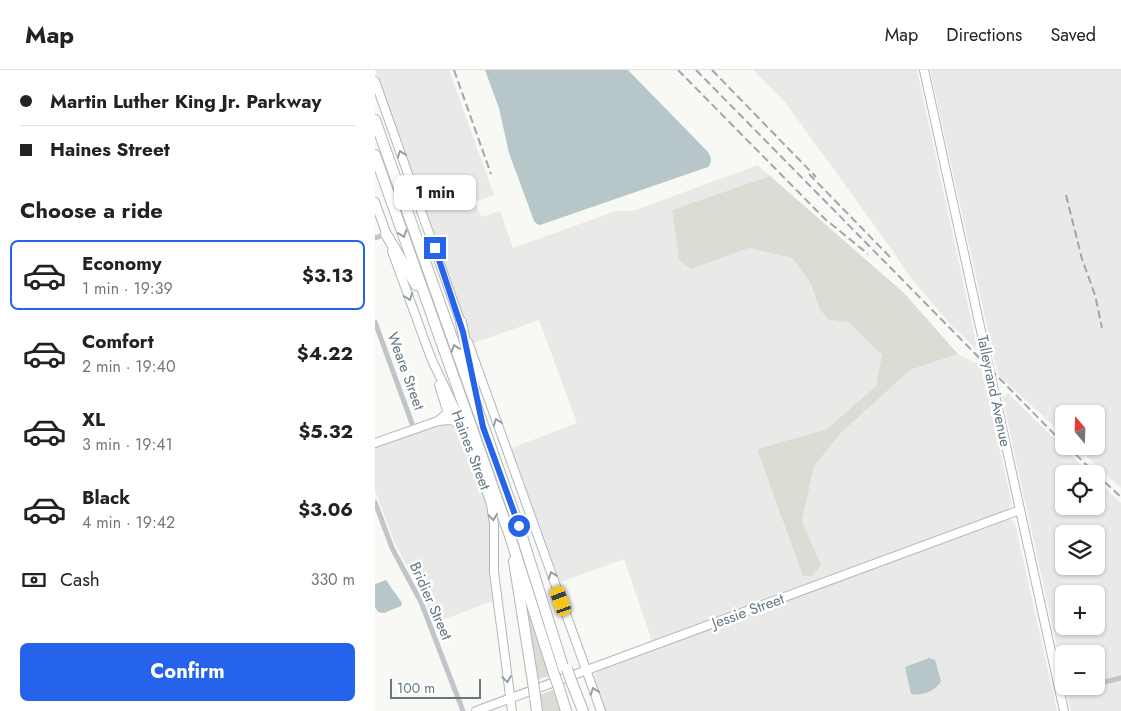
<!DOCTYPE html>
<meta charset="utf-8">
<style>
:root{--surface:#fff;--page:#f6f6f6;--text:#222;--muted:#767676;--line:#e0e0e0;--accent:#2563eb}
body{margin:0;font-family:Jost,sans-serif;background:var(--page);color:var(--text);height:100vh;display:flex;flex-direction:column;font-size:19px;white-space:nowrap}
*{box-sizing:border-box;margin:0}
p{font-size:16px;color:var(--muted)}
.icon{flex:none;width:28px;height:28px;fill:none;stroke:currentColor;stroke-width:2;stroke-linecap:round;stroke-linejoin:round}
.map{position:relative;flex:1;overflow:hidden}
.panel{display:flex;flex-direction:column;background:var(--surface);width:375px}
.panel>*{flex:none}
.banner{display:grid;align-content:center;height:110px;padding:0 20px;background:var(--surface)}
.needle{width:32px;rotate:341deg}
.tools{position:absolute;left:680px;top:335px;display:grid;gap:10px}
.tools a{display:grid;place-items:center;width:50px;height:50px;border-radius:8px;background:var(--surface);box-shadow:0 1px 4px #0004;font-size:25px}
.scale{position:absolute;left:15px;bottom:12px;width:91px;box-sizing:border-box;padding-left:5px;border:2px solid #637880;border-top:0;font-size:14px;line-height:18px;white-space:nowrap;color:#637880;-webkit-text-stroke:4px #fff;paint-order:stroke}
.end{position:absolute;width:22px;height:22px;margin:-11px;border:6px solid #2563eb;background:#fff;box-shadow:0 0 0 2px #fff}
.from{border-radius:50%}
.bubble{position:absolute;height:35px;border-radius:8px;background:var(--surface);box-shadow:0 1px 4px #0004;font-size:16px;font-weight:700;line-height:35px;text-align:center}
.car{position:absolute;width:15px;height:30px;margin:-15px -8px;border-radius:6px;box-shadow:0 0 4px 1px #0007;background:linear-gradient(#f5c518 24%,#345 0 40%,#f5c518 0 76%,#345 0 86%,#f5c518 0)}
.banner b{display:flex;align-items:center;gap:18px;height:48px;font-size:19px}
.banner b+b{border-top:1px solid var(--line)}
.banner i{width:12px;height:12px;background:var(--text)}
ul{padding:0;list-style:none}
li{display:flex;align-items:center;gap:15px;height:70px;margin:0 10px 8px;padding:0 10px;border:2px solid transparent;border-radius:8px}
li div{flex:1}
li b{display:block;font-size:19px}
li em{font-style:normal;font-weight:700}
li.current{border-color:var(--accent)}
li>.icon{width:45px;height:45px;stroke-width:1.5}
h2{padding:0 20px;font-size:22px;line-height:60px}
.pay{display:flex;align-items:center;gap:12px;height:55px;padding:0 20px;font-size:19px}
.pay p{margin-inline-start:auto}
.action{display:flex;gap:10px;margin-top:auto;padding:10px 20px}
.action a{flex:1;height:58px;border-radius:8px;background:var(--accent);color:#fff;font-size:20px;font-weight:700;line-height:58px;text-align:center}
header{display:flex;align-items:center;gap:30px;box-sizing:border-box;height:70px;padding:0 25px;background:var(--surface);border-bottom:1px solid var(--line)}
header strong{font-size:24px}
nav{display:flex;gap:28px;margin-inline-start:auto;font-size:18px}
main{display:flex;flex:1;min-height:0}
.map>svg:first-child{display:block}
.built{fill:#e9e9e8;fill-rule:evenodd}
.green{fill:#d9ddd4}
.water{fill:#b7c6c8}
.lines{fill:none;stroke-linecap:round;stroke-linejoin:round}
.secondary-casing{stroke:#b1b9bc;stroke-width:10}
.highway-casing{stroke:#b2b8bb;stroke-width:12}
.street{stroke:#bfc5c8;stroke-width:5}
.secondary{stroke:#fff;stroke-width:8}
.highway{stroke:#fff;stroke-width:10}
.rail{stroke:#9ea8ac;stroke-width:2;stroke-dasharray:8 4;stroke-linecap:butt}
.highway-bridge-casing{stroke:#b2b8bb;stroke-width:12;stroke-linecap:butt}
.highway-bridge{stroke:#fff;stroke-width:10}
.oneway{stroke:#92a0a6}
.route{stroke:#2563eb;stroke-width:6}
.labels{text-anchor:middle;stroke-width:5;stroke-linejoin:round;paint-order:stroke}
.street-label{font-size:15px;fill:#637880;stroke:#fff}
</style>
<header>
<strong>Map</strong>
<nav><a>Map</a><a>Directions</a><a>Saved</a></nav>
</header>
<main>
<section class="panel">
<div class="banner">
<b><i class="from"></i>Martin Luther King Jr. Parkway</b>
<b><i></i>Haines Street</b>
</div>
<h2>Choose a ride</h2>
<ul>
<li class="current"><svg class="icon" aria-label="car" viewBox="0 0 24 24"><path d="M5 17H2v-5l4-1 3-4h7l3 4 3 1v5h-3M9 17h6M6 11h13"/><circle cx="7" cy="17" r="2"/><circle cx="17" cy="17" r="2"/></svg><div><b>Economy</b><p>1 min · 19:39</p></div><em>$3.13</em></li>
<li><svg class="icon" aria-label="car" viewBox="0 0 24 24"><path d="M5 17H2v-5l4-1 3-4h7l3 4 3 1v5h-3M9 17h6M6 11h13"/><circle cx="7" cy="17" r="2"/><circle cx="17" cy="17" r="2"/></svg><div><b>Comfort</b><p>2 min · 19:40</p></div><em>$4.22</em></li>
<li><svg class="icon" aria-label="car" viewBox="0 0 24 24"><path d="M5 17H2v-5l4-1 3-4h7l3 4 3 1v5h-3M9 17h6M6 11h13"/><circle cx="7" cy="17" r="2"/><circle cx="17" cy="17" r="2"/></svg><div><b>XL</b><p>3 min · 19:41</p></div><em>$5.32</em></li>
<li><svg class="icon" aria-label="car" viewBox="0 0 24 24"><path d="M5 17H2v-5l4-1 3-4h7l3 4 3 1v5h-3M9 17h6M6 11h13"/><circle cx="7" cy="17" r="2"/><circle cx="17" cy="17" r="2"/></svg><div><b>Black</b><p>4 min · 19:42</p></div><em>$3.06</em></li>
</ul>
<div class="pay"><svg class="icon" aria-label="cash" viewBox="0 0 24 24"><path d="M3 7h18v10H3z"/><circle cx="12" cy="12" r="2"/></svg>Cash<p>330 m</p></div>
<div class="action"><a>Confirm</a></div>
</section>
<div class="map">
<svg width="746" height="641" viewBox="0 0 746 641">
<rect width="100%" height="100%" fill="#f8f8f5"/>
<g class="built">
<polygon points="0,0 74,0 119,125 100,132 106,147 125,141 138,178 241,141 258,141 383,95 395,106 297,140 304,190 316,199 374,178 417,188 435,212 445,240 454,250 473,252 507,285 501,316 452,359 382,379 446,495 427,451 439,396 467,362 535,300 583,284 606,296 637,434 630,442 277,571 249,489 183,513 134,379 202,353 164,250 96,274"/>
<polygon points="378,0 542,0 603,281 575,254 533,204 517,180 410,32"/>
<polygon points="555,0 746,0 746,418 700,376 721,376 721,344 689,344 689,365 623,305"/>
<path d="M634,324L715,404H689V436H721V409L746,433V641H696L690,616H721V584H689V609L627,326ZM689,464H721V496H689ZM689,524H721V556H689Z"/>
<polygon points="78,352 87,360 114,437 121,530 59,553 50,530 20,473 0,420 0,378 67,353"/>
<polygon points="632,449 637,450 640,453 682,641 229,641 219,612 220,604 228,598"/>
</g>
<g class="green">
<polygon points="395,106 529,223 583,284 535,300 467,362 439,396 427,451 446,495 437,506 428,506 382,379 452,359 501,316 507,285 473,252 454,250 445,240 435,212 417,188 374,178 316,199 304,190 297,140"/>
<polygon points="148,518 174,606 162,610"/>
<polygon points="178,620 186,641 166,641 164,625"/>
</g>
<g class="water">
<path d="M110,0H253L333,82C337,88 337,92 333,97L165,155L162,154L159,151L134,83L124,38Z"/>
<polygon points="11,510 27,533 26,536 9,543 3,542 0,537 0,514"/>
<path d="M554,588L560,590L566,611C561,621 547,626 536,624L530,597Z"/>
</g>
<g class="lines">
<defs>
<g id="secondary">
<polyline points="549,0 689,641"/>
<polyline points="0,11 87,256"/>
<polyline points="0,132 13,168"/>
<polyline points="17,181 56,288 89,358 116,434 119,454 119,502 137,641"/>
<polyline points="93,272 226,641"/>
<polyline points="63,351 71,344 72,340 64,315"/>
<polyline points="0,373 63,351 77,350 87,356"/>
<polyline points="101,641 645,440"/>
</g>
<g id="highway">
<polyline points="0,50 144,457 189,600"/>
<polyline points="0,85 134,463 179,604"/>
<polyline points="11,164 41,215"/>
<polyline points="86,252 99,317"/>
<polyline points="139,491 158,612"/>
<polyline points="197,613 208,641"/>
<polyline points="184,618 191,641"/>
<polyline points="160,627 162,641"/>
</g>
</defs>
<use href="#secondary" class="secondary-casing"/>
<use href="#highway" class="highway-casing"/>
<g class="street">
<polyline points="0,168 11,164"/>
<polyline points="0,252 39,359"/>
<polyline points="0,432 17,478 46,532 88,641"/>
<polyline points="721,614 746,608"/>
<polyline points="684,623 712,616"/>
</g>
<use href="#secondary" class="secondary"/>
<use href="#highway" class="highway"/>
<g class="rail">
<polyline points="79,0 116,104"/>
<polyline points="303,0 450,149 493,184"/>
<polyline points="321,0 689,374"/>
<polyline points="337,0 441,107"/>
<polyline points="434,104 516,188"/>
<polyline points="691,125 707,189 720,225 727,258"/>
<polyline points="692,376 721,404"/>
<polyline points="721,404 746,427"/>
</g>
<defs>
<g id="highway-bridge">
<polyline points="192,599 197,613"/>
<polyline points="179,604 184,618"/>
<polyline points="158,612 160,627"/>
</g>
</defs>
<use href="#highway-bridge" class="highway-bridge-casing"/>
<use href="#highway-bridge" class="highway-bridge"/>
</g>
<defs><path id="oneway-chevron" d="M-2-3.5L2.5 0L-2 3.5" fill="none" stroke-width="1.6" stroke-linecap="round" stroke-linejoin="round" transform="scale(1.25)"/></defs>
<g class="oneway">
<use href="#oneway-chevron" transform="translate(26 84) rotate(-110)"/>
<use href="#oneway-chevron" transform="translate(28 164) rotate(70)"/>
<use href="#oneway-chevron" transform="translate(34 227) rotate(70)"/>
<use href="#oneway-chevron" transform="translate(80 278) rotate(-109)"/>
<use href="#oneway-chevron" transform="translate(122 352) rotate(-110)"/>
<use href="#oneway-chevron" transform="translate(118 447) rotate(84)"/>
<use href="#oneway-chevron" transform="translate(177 505) rotate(-110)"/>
<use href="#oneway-chevron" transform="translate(132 609) rotate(83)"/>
<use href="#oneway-chevron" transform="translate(219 621) rotate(-110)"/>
</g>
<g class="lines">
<polyline class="route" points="60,178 88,262 108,357 144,456"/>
</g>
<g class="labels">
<g class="street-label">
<text transform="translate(31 301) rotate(70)" y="5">Weare Street</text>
<text transform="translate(619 321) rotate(78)" y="5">Talleyrand Avenue</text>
<text transform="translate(96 380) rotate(69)" y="5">Haines Street</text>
<text transform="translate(56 531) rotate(66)" y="5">Bridier Street</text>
<text transform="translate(373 541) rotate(-20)" y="5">Jessie Street</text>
</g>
</g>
</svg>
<div class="tools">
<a><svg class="needle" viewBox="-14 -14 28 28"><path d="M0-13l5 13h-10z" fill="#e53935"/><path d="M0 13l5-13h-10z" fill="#767676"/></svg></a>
<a><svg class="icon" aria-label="locate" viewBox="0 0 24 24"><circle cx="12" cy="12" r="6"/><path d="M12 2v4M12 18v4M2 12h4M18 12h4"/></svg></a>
<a><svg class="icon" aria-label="layers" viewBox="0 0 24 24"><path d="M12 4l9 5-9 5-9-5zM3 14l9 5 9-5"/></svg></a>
<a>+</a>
<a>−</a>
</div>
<div class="scale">100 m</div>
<i class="end from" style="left:144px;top:456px"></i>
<i class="end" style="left:60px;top:178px"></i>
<div class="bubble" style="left:19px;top:105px;width:82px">1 min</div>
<i class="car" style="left:186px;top:531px;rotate:340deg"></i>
</div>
</main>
